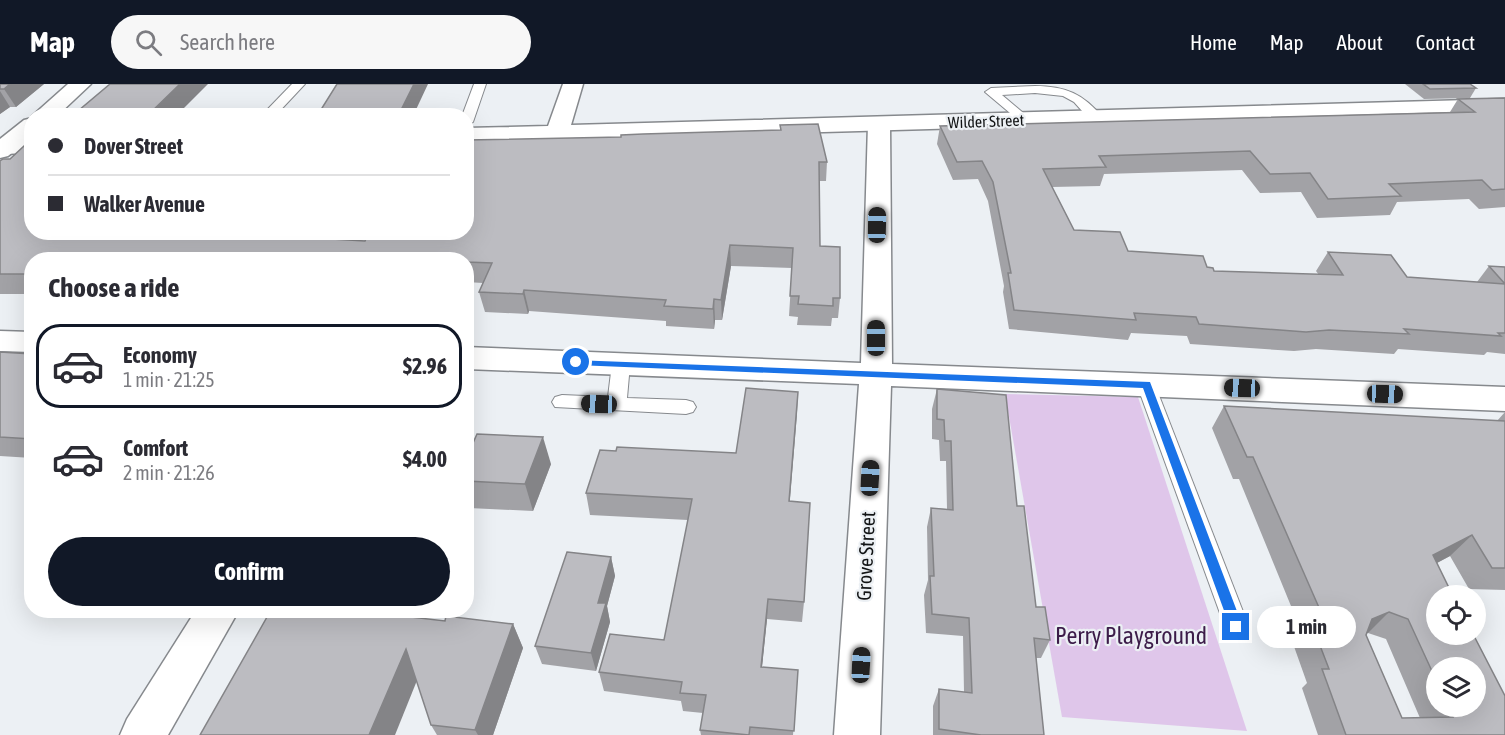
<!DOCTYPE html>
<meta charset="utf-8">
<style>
:root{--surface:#fff;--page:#f7f7f7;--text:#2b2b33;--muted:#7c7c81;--line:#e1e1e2;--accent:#111827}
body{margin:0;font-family:"Asap Condensed",sans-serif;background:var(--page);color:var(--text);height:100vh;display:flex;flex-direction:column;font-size:22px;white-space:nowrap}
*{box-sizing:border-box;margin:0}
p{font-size:20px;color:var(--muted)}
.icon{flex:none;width:33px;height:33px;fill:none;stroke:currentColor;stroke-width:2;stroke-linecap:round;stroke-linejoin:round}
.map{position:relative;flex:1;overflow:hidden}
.sheet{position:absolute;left:24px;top:168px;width:450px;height:366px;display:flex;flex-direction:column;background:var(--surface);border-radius:24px;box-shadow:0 6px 24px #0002}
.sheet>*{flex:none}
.hud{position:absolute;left:24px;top:24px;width:450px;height:132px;border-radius:24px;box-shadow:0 6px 24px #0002;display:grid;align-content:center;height:132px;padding:0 24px;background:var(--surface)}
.buttons{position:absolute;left:1426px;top:501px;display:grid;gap:12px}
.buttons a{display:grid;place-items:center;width:60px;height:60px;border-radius:50%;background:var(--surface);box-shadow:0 6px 24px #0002;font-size:30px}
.end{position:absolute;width:27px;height:27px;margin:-14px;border:8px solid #1a73e8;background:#fff;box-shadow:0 0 0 3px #fff}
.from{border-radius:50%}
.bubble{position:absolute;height:42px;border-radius:21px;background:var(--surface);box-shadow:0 6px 24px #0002;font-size:20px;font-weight:700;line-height:42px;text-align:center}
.car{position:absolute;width:18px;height:36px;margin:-18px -9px;border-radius:8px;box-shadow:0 0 4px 2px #0007;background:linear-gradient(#222 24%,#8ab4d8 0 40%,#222 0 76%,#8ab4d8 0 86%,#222 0)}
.hud b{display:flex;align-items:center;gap:21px;height:57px;font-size:22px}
.hud b+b{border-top:2px solid var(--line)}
.hud i{width:15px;height:15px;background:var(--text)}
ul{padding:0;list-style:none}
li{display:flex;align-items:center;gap:18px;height:84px;margin:0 12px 9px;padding:0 12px;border:3px solid transparent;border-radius:24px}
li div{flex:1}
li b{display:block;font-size:22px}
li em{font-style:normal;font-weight:700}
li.selected{border-color:var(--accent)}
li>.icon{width:54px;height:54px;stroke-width:1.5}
h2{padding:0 24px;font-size:27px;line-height:72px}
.button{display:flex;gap:12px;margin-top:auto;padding:12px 24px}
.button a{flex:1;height:69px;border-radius:36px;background:var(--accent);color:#fff;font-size:24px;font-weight:700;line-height:69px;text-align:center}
header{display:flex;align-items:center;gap:36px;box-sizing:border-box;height:84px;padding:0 30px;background:var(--accent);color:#fff}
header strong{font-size:28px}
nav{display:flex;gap:33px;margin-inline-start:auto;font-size:21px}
.search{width:420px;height:54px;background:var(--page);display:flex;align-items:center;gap:15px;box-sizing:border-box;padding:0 21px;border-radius:33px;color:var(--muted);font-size:22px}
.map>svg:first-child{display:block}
.green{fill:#dfc6ea}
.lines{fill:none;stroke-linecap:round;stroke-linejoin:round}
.service-casing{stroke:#86898d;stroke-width:2}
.minor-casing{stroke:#86898d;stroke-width:3}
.tertiary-casing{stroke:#86898d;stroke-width:3}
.secondary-casing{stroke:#86898d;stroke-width:3}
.service{fill:#fff;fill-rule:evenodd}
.minor{fill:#fff;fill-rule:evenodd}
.tertiary{fill:#fff;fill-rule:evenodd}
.secondary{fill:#fff;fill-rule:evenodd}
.wall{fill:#a2a2a6;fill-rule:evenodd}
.shaded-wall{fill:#848487}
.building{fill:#bcbcc1;stroke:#848487;stroke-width:1.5;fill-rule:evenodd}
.route{fill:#1a73e8}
.labels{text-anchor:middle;stroke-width:4.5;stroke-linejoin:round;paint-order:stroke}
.far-street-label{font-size:16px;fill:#121415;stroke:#ecf0f4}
.street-label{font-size:20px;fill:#121415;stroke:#ecf0f4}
.near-park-label{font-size:24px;fill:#3c1c49;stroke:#ecf0f4}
</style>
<header>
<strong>Map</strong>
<div class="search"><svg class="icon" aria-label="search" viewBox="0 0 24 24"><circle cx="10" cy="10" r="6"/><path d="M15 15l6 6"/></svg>Search here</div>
<nav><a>Home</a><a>Map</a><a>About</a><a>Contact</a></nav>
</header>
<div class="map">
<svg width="1505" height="651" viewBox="0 0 1505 651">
<rect width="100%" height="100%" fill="#ecf0f4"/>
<polygon class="green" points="1005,310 1138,313 1247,647 1062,633"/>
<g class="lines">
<defs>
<g id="service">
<polygon points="292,0 305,0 275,32 261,32"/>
<polygon points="474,0 486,0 473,38 466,42 466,32 462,32"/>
<path d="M1035,2C1065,2 1084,10 1103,34L1101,37H1091L1074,18L1063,12L1035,9L1002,11L1028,33L1030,36L1023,40L985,8L991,4Z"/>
<polygon points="621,274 628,276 630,280 627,314 686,316 693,318 696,323 693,328 686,330 555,323 552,318 555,313 562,311 608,313 612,280 614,276"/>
<polygon points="1146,294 1153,296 1155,301 1249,543 1246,551 1237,554 1228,551 1225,543 1137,301 1139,296"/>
</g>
<g id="minor">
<polygon points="879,33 887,35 890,40 892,280 1505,303 1505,327 891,302 880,651 834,651 859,300 466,285 466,263 861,279 868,40 871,35"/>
<polygon points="0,247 32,248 32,268 0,267"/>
<polygon points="196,526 239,526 168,651 120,651 127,635"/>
</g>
<g id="tertiary">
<polygon points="563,0 583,0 571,41 1505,15 1505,29 466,58 466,44 548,42"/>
<polygon points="32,55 32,69 0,70 0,56"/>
</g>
<g id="secondary">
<polygon points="68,0 91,0 57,32 32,32"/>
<polygon points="32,34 32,53 8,72 0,74 0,55 24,36"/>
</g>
</defs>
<use href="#service" class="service-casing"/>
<use href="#minor" class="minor-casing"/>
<use href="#tertiary" class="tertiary-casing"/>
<use href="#secondary" class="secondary-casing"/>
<use href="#service" class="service"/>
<use href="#minor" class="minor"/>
<use href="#tertiary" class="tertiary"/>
<use href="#secondary" class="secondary"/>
</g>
<g class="wall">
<polygon points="0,0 44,0 16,23 10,23 0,30"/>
<polygon points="1405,0 1470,0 1476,4 1470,14 1424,15"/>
<polygon points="1505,14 1505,123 1479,125 1469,115 1397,118 1390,131 1317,134 1301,108 1260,109 1242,86 1104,90 1100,102 1052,103 1074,146 1128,167 1207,183 1214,187 1319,191 1316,187 1328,168 1407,193 1477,198 1489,182 1505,183 1505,270 1487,268 1484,271 1398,265 1394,270 1316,265 1294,267 1190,260 1187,252 1131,249 1128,256 1009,245 1003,208 1004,202 988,117 978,95 953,96 937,60 940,42 1450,28 1458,15"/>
<polygon points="780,41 827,78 826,97 819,97 820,162 840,214 838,234 832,234 831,242 797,241 798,233 789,232 792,184 731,182 722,236 715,236 714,245 666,242 666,237 529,227 528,230 485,228 479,208 483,199 466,198 466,176 32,176 32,210 0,210 0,77 10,75 305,154 365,157 621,53 780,46"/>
<polygon points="0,268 32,270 32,374 0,372"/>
<polygon points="937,305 1017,422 1036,523 1050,556 1041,574 1036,574 1044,651 933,651 933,622 939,605 964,608 963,552 926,549 924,511 928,496 927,443 931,424 947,425 946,377 940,377 939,356 932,355 932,325"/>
<polygon points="798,308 789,417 804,518 802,538 767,535 762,583 798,586 793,651 701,651 700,646 703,629 683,627 681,617 604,607 599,588 664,556 688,436 590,431 586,409 616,367 736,369"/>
<path d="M1224,322L1497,337L1505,328V506L1469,505L1450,472L1437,479L1505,651H1318L1302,604L1307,599L1291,554L1300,544L1239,395H1233L1212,344ZM1367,549H1368L1386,555L1420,634H1402L1366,551ZM1437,584L1476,622H1437Z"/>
<polygon points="466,375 551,380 533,427 469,424 466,419"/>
<polygon points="611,473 615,492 607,522 610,538 596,587 542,580 535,562"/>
<polygon points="445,537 513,540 523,564 493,651 437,651 431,641 417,597 200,651"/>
</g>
<g class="shaded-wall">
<polygon points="10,0 44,0 16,23 4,5"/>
<polygon points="180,0 208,0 176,32 147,32"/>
<polygon points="414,0 428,0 413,32 398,32"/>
<polygon points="0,7 10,23 0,30"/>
<polygon points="284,148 309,148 290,172 281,152"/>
<polygon points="730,161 731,182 722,236 721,216"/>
<polygon points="524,206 529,227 528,230 523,210"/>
<polygon points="714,215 715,236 714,245 713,225"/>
<polygon points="798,308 797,330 788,439 789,417"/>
<polygon points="543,353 551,380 533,427 525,400"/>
<polygon points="1472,451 1450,472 1412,492 1433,471"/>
<polygon points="611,473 615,492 607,522 610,538 596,587 591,569 598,519"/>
<polygon points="768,515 767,535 760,602 761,583"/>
<polygon points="1389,528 1368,549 1352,555 1372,535"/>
<polygon points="513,540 523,564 493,651 478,651 475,646"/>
<polygon points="406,565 420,589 395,651 369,651"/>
</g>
<g class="building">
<polygon points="0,0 10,0 4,5 0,5"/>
<polygon points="110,0 180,0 147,32 72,32"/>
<polygon points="337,0 414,0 398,32 317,32"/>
<polygon points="1423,0 1470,0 1476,4 1430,5"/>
<polygon points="1505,14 1505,105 1492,106 1482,96 1389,100 1401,112 1328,115 1310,89 1270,90 1250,67 1099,72 1106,83 1043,85 1074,146 1120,148 1128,167 1203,172 1207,183 1213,184 1214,187 1343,191 1328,168 1391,171 1407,193 1505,200 1489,182 1505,183 1505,249 1498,249 1501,252 1404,245 1409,250 1329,246 1306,248 1199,240 1196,233 1134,229 1136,236 1014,226 1008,189 1011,189 993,98 982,77 957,78 940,42 1475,28 1458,15"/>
<polygon points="818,40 827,78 819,78 820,162 840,163 840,214 833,214 833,222 798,220 799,212 790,212 793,164 730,161 721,216 714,215 713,225 664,222 666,216 524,206 523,210 479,208 492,179 466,178 466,176 32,176 32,190 0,190 0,77 3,75 10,75 24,62 32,62 32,148 284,148 281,152 365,157 369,148 466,148 466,56 621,53 621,51 643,50 781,46 780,41"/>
<polygon points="0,268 32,270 32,355 0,353"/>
<polygon points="746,304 798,308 789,417 810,419 804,518 768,515 761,583 798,586 794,647 750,643 749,651 700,646 706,611 680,609 682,598 599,588 610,550 664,556 692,415 586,409 600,366 616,367 617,363 736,369"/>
<polygon points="937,305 1006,311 1017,422 1024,422 1036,523 1045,523 1050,556 1034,554 1044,651 981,651 939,645 939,605 972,609 969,534 932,530 930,492 934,492 931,424 953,426 951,357 945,357 944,336 937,335"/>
<path d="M1224,322L1505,337V484H1492L1472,451L1433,471L1453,512H1437V550H1473L1505,612V651H1346L1322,585H1329L1309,533L1324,535L1253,373H1247ZM1389,528L1408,535L1437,598V584H1476V622H1448L1453,633L1402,634L1366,551L1372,535Z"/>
<polygon points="477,350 543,353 525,400 466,397 466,375"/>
<polygon points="567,468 611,473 598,519 606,519 591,569 535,562"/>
<polygon points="271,526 350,526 445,537 446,532 513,540 475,646 431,641 406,565 369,651 200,651"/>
</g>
<polygon class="route" points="573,276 1150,298 1243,543 1236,548 1230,543 1143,304 576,281 572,278"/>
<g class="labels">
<g class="far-street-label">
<text transform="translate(986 37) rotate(-2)" y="6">Wilder Street</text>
</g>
<g class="street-label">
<text transform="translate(866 472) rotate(-87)" y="7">Grove Street</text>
</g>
<g class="near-park-label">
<text x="1131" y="560">Perry Playground</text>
</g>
</g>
</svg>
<div class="buttons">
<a><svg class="icon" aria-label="locate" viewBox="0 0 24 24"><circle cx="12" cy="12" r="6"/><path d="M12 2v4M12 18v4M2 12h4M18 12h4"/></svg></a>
<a><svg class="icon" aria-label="layers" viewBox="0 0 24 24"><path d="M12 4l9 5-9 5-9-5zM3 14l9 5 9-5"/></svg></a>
</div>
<i class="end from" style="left:576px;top:278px"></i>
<i class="end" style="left:1236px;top:543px"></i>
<div class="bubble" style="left:1257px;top:522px;width:99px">1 min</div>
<i class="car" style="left:877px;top:141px;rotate:1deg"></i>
<i class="car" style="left:876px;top:254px;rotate:0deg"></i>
<i class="car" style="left:1242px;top:304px;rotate:272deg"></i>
<i class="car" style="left:1385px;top:310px;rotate:92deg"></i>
<i class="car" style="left:599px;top:320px;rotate:272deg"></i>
<i class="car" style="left:870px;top:394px;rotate:3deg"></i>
<i class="car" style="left:861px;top:581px;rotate:3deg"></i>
<div class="hud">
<b><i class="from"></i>Dover Street</b>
<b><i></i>Walker Avenue</b>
</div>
<section class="sheet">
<h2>Choose a ride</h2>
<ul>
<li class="selected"><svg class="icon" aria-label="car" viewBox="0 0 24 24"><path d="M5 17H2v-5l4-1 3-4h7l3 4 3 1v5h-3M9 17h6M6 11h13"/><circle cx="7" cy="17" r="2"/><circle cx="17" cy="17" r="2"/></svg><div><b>Economy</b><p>1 min · 21:25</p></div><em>$2.96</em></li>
<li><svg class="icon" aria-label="car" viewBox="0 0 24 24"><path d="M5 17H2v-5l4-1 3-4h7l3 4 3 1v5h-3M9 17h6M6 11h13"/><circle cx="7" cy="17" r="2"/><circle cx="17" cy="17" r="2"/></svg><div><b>Comfort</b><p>2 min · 21:26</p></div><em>$4.00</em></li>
</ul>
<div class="button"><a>Confirm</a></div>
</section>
</div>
